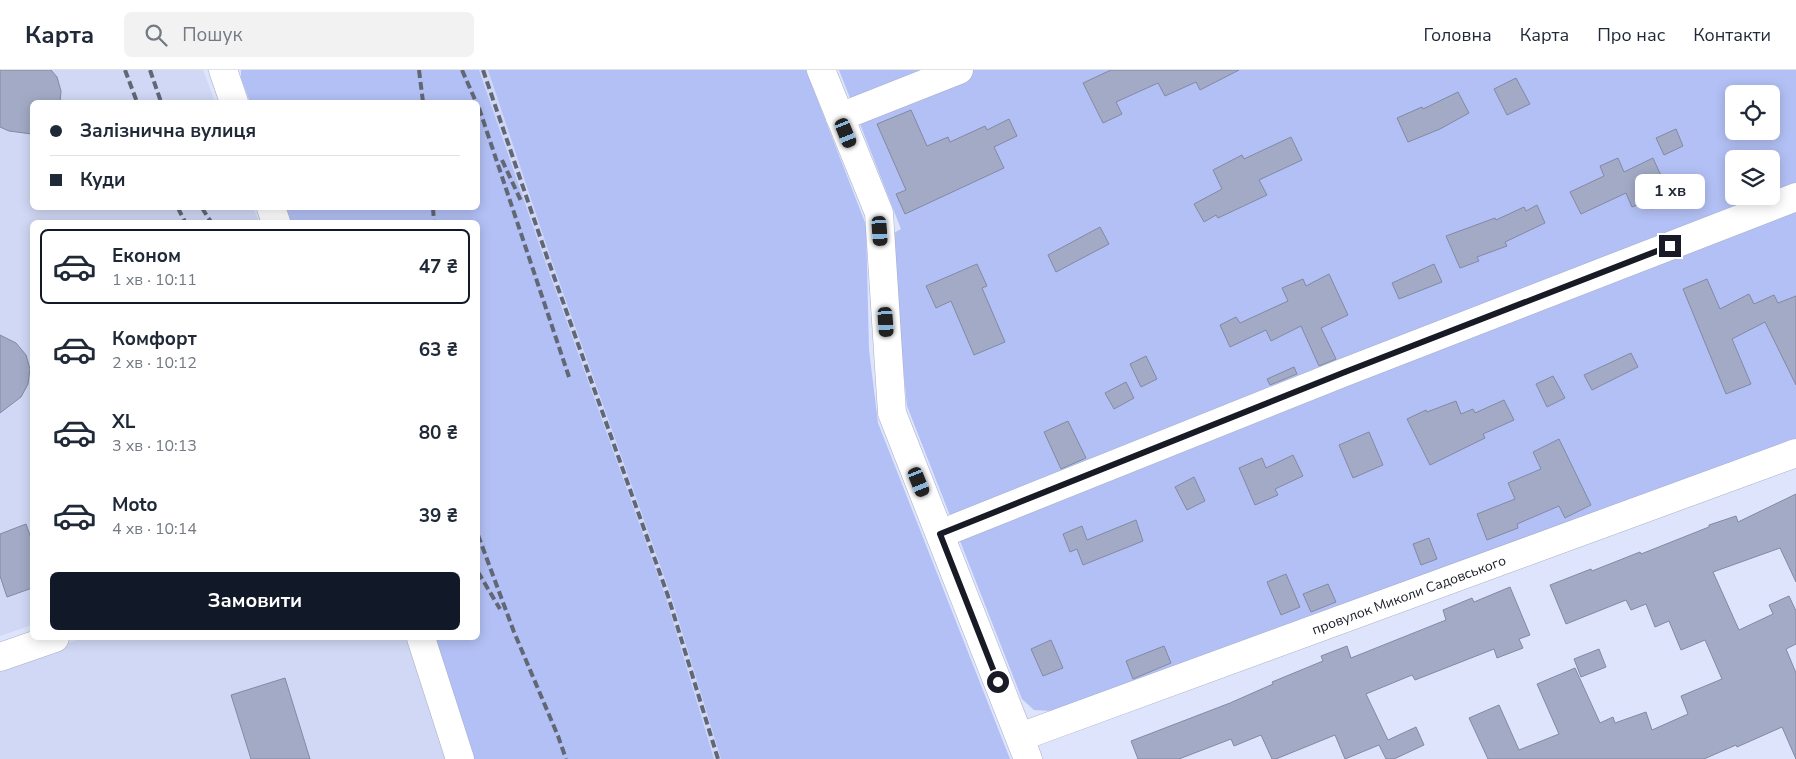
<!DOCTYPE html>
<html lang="uk">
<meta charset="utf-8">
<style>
:root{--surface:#fff;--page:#f2f2f3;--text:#1f2937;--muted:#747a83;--line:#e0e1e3;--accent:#111827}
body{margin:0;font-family:"Nunito Sans",sans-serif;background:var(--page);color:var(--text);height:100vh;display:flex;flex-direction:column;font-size:19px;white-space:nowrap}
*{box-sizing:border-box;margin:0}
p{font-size:16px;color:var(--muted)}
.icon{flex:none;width:28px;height:28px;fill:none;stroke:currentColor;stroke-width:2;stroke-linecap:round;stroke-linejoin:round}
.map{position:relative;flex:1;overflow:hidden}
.side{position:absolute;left:30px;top:150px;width:450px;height:420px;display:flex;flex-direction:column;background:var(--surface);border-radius:8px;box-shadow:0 2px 12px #0003}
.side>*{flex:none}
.top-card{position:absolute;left:30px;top:30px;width:450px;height:110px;border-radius:8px;box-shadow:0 2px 12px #0003;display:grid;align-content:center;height:110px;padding:0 20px;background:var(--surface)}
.fabs{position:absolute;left:1725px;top:15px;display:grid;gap:10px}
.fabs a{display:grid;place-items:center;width:55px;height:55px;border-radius:8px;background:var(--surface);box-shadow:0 2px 12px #0003;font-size:25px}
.end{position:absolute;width:22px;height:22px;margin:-11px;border:6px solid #181b25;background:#fff;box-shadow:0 0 0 2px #fff}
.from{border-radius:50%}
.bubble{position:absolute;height:35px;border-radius:8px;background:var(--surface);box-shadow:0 2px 12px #0003;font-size:16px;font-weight:700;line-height:35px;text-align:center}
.car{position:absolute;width:15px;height:30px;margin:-15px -8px;border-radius:6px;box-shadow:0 0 4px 1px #0007;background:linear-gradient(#222 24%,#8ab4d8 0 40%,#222 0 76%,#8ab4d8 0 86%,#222 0)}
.top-card b{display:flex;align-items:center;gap:18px;height:48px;font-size:19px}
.top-card b+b{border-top:1px solid var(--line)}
.top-card i{width:12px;height:12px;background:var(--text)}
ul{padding:9px 0 0;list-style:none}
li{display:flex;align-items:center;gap:15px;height:75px;margin:0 10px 8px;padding:0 10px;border:2px solid transparent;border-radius:8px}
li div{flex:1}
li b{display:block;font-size:19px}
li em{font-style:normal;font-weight:700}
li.current{border-color:var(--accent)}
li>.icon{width:45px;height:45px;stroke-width:1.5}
.action{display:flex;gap:10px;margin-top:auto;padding:10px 20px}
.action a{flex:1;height:58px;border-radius:8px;background:var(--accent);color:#fff;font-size:20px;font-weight:700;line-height:58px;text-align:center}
header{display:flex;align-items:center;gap:30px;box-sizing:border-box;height:70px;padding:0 25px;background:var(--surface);border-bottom:1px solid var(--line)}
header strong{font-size:24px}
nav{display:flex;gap:28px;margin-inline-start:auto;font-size:18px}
.search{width:350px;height:45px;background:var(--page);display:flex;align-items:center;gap:12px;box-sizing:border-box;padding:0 18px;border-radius:8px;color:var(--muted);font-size:19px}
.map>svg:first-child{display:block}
.built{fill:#d0d8f5}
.green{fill:#b2c0f5;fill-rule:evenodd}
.building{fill:#a2aac5;stroke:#8289a4}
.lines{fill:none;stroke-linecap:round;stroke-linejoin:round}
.minor-casing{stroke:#a6aec9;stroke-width:29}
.minor{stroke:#fff;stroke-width:28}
.rail{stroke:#626775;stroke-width:4;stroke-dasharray:8 4;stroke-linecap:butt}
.route{stroke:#181b25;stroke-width:6}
.labels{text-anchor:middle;stroke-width:4;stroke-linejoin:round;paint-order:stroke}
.street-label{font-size:14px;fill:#181b25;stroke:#eef1fd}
</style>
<header>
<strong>Карта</strong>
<div class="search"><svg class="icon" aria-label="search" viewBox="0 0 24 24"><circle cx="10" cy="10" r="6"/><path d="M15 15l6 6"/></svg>Пошук</div>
<nav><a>Головна</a><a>Карта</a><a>Про нас</a><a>Контакти</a></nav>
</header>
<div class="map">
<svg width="1796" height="689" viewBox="0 0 1796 689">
<rect width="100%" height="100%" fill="#dde4fb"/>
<g class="built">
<polygon points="0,0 203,0 215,32 32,32 32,138 253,138 259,152 32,152 32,555 0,566"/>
<polygon points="479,0 488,0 550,186 671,526 721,689 714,689 666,528 544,188"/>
<polygon points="83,568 407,568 447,689 0,689 0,597"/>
</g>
<g class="green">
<polygon points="241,0 479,0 544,188 666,528 714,689 471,689 427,568 478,568 478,152 290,152 285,138 478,138 478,32 250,32 241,8"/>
<polygon points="488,0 806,0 866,155 869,280 878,353 1010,689 721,689 671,526 550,186"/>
<path d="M839,0H1796V376L1124,623L1052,641L1034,640L1022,629L907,336L890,165L901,159ZM1734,24H1771V61H1734ZM1734,89H1771V126H1734Z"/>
</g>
<g class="building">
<polygon points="0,0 51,0 57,7 61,21 60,32 32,32 32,64 9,61 0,57"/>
<polygon points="1111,0 1239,0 1200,20 1196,12 1165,26 1158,13 1116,32 1122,44 1103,53 1083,13"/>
<polygon points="1516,8 1530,34 1507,45 1494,19"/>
<polygon points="1458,22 1469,43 1440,59 1408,72 1397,48 1422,37 1423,39"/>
<polygon points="911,40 927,76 948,67 950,72 985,56 987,60 1009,49 1017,66 994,77 1004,98 905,144 896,124 906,120 877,54"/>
<polygon points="1676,59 1683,76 1664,85 1656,68"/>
<polygon points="1291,67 1302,90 1259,110 1267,125 1218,148 1216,145 1204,152 1194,134 1222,119 1213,100 1242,85 1244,89"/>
<polygon points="1618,88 1624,102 1653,88 1672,130 1651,139 1647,131 1632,137 1626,123 1581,144 1570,122 1604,106 1600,96"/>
<polygon points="1537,135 1545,153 1505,172 1507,176 1477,187 1479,191 1460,198 1446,166 1495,148 1496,150 1524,137 1526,141"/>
<polygon points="1100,157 1109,174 1056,202 1048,185"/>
<polygon points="977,194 987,216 982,218 1005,272 974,285 951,231 936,238 926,216"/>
<polygon points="1434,194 1442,212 1399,229 1392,213"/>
<polygon points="1329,204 1348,245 1321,258 1336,289 1319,296 1301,256 1271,271 1266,260 1230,277 1220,255 1236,247 1240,253 1288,231 1282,218 1303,209 1306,216"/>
<polygon points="1707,209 1720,239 1749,224 1754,234 1774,225 1778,233 1796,226 1796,315 1765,252 1732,269 1751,314 1726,324 1683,219"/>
<polygon points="0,265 16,273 26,285 30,299 28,314 21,327 0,343"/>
<polygon points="1631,283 1638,297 1592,320 1584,305"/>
<polygon points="1146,286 1157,309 1141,317 1130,294"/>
<polygon points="1294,297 1297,304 1270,315 1267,309"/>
<polygon points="1553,306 1565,328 1547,337 1536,314"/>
<polygon points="1126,312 1134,328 1114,339 1105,323"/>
<polygon points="1504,330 1514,350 1483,364 1485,368 1430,395 1407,349 1426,340 1427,342 1456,331 1461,344 1473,339 1475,343"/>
<polygon points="1068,351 1086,388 1061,399 1044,362"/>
<polygon points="1369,362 1383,395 1353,408 1339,375"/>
<polygon points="1559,369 1591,435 1565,448 1559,436 1517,454 1518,458 1487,470 1477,444 1515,429 1508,413 1541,399 1533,382"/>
<polygon points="1293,385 1303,406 1275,419 1278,425 1255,435 1239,398 1262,388 1266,398"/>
<polygon points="1194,407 1205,431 1187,440 1175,417"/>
<polygon points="1796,424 1796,512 1780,478 1713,502 1739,560 1773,544 1769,535 1789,526 1796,541 1796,574 1786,579 1796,603 1796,689 1782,657 1737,677 1736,675 1704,689 1488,689 1469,648 1499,635 1519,680 1559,664 1537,614 1575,598 1600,653 1613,647 1615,653 1646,642 1652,660 1688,644 1681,626 1722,609 1705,570 1681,580 1669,551 1655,557 1646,534 1631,540 1626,530 1566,554 1550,515 1591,499 1592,501 1640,482 1641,484 1709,457 1709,455 1736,446 1738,452"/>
<polygon points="1136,450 1143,471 1083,495 1077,479 1070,482 1063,464 1082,456 1087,470"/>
<polygon points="26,454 32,471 32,518 7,527 0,506 0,464"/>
<polygon points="1429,468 1437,489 1421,495 1413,474"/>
<polygon points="1286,504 1300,537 1281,545 1267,512"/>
<polygon points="1328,514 1336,532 1311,542 1303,524"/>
<polygon points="1510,517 1530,565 1519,569 1523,578 1497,588 1494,579 1415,610 1412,605 1366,624 1388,670 1416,657 1424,675 1394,689 1386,689 1379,675 1345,689 1335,665 1276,689 1272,689 1261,665 1234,676 1231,669 1179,689 1138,689 1131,671 1230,633 1273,614 1272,612 1323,591 1321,586 1347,576 1351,588 1446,550 1443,540 1472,528 1474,532"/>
<polygon points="1051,570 1063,598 1043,606 1031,579"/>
<polygon points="1164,576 1171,593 1133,609 1126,591"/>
<polygon points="1599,579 1606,597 1581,607 1574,589"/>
<polygon points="285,608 310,689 251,689 231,625"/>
</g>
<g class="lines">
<defs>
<g id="minor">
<polyline points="223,0 234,32"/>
<polyline points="821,0 879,143 892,343 1028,689"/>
<polyline points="840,47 959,0"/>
<polyline points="271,138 276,152"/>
<polyline points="940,464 1345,302 1796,127"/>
<polyline points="421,568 460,689"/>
<polyline points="0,587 55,568"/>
<path id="s1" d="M1020,667L1796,383"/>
</g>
</defs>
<use href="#minor" class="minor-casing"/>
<use href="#minor" class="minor"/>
<g class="rail">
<polyline points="125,0 137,32"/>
<polyline points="150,0 161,32"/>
<polyline points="419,0 423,32"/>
<polyline points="462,0 476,32"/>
<polyline points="483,0 547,187 668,526 718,689"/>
<polyline points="479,38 569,307"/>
<polyline points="502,90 521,131"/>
<polyline points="178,138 185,152"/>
<polyline points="202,138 211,152"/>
<polyline points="433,138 434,152"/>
<polyline points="478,465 514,562 558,666 566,689"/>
<polyline points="478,502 500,539"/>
</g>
</g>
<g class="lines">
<polyline class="route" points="998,612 940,464 1345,302 1670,176"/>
</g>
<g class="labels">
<g class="street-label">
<text dy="5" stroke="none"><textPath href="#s1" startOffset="414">провулок Миколи Садовського</textPath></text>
</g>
</g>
</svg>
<div class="fabs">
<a><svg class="icon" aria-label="locate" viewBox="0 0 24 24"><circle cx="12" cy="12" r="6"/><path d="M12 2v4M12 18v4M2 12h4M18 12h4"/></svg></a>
<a><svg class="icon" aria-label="layers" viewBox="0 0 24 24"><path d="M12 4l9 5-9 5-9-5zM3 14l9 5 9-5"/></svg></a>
</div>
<i class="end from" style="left:998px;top:612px"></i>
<i class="end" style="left:1670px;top:176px"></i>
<div class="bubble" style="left:1635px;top:104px;width:70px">1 хв</div>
<i class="car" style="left:846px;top:63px;rotate:158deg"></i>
<i class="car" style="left:880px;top:161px;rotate:176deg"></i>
<i class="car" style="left:886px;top:252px;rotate:176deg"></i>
<i class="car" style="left:919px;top:412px;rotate:158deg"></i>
<div class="top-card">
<b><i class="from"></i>Залізнична вулиця</b>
<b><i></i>Куди</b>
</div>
<section class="side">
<ul>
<li class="current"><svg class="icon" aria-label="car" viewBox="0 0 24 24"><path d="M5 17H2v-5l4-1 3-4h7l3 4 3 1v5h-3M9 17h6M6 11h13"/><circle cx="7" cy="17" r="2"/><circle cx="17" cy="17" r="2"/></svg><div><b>Економ</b><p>1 хв · 10:11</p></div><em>47 ₴</em></li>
<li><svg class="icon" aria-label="car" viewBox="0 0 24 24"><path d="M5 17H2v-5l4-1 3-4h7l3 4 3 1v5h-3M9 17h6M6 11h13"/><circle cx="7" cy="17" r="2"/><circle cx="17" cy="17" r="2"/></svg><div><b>Комфорт</b><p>2 хв · 10:12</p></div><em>63 ₴</em></li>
<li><svg class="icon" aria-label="car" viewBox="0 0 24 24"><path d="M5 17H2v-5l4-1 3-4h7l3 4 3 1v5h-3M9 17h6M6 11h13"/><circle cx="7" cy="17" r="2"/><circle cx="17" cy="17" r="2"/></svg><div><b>XL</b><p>3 хв · 10:13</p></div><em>80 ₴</em></li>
<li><svg class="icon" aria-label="car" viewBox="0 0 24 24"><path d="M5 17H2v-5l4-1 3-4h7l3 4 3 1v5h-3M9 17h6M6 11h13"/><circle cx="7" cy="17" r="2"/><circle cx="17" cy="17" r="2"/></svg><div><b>Moto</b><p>4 хв · 10:14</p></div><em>39 ₴</em></li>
</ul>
<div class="action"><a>Замовити</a></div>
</section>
</div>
